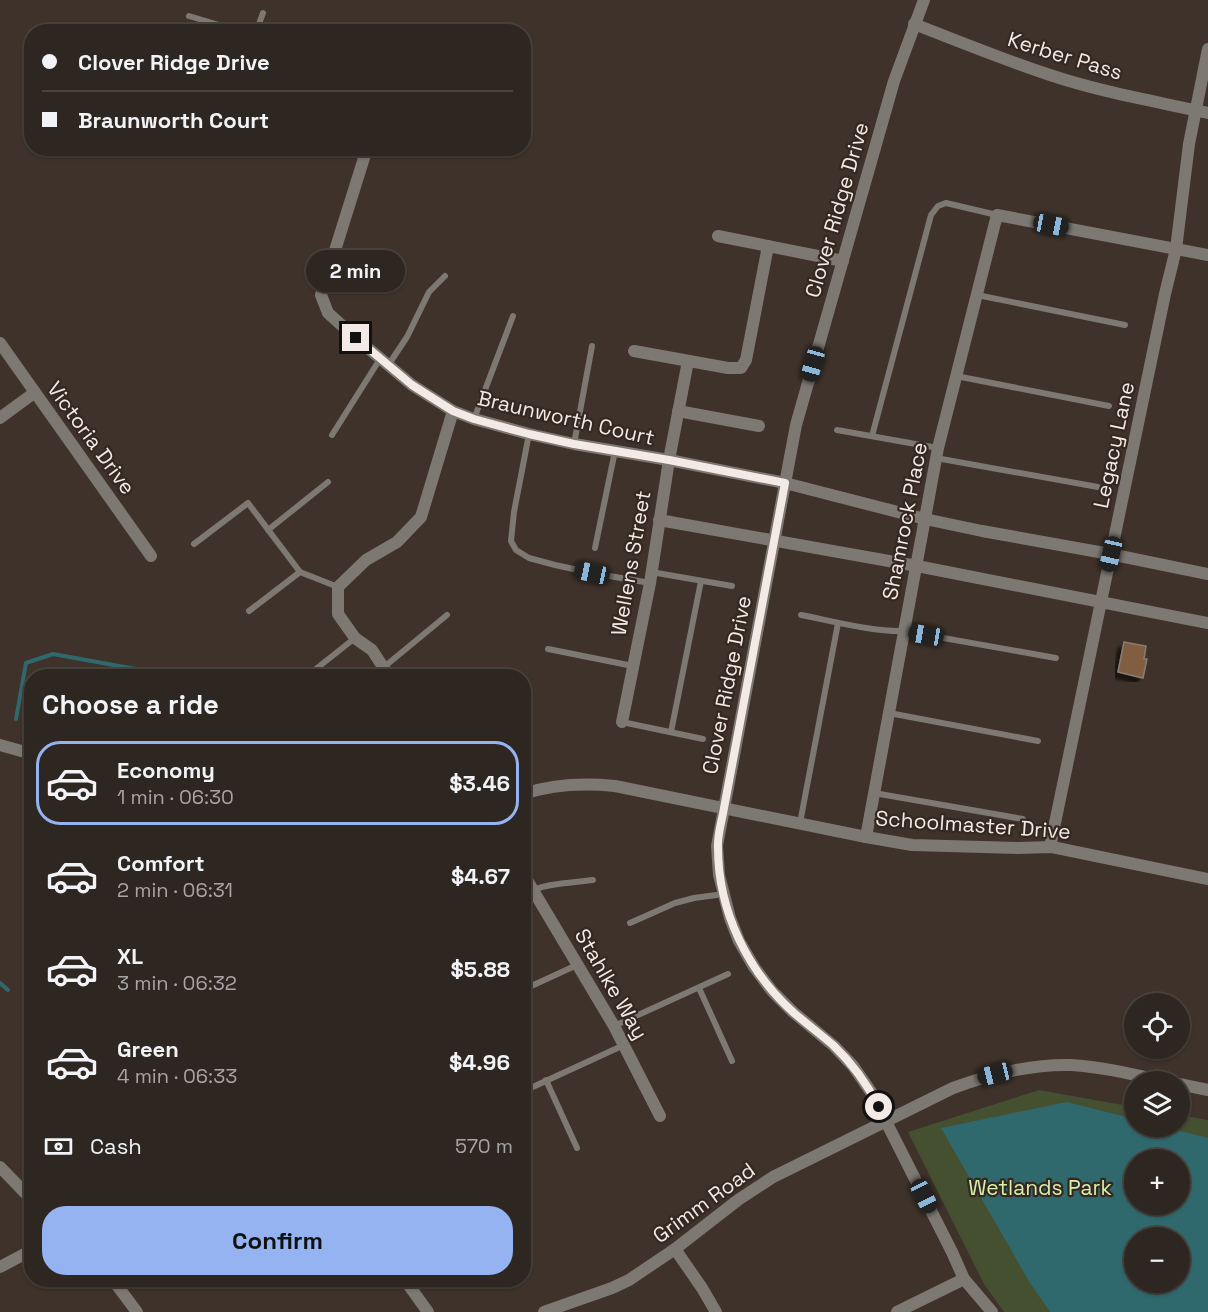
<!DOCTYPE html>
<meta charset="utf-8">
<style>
:root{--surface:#2e2620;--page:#3a322d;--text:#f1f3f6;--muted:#a7a5a5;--line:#49433e;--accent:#95b2f1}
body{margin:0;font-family:"Space Grotesk",sans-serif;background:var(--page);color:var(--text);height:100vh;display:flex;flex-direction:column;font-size:22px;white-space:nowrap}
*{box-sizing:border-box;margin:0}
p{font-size:20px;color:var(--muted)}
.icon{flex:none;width:33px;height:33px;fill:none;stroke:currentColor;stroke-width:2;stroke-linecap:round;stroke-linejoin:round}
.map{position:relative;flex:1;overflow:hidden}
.panel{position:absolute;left:24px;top:669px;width:507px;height:618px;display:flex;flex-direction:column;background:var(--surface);border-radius:24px;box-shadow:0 2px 4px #0004,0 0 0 2px var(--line)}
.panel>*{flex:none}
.banner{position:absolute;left:24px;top:24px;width:507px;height:132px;border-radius:24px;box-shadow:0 2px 4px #0004,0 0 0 2px var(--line);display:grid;align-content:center;height:132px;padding:0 18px;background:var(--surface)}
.tools{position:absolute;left:1124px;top:993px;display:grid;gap:12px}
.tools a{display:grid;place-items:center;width:66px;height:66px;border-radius:50%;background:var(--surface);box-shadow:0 2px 4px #0004,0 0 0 2px var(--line);font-size:30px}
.end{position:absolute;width:27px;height:27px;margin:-14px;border:8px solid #f3eae5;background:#111;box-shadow:0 0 0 3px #111}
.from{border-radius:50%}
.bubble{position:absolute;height:42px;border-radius:21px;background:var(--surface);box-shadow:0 2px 4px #0004,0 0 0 2px var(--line);font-size:20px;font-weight:700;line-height:42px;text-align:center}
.car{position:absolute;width:18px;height:36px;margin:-18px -9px;border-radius:8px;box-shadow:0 0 4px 2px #0007;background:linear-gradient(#222 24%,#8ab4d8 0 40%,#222 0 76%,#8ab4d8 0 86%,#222 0)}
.banner b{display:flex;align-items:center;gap:21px;height:57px;font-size:22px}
.banner b+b{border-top:2px solid var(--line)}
.banner i{width:15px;height:15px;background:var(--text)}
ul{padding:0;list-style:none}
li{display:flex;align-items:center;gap:18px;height:84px;margin:0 12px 9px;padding:0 6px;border:3px solid transparent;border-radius:24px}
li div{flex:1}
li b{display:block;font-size:22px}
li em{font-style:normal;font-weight:700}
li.active{border-color:var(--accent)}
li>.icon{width:54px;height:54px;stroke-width:1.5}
h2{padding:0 18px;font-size:27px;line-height:72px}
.pay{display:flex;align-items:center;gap:15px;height:66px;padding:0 18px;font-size:22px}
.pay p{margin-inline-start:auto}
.primary-button{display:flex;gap:12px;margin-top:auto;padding:12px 18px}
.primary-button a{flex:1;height:69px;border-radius:24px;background:var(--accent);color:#111;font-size:24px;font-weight:700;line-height:69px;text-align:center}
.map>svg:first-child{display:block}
.green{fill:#445030;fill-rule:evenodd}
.water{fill:#30696d;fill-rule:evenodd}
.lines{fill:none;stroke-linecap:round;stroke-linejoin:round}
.stream{stroke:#30696d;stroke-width:4}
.building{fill:#815d43;stroke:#8b7c72;stroke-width:1.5;filter:url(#shadow)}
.service{stroke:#7d7872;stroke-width:6}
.minor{stroke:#7d7872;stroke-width:12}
.tertiary{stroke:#7d7872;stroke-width:12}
.route{stroke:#f3eae5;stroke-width:8}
.labels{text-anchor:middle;stroke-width:4.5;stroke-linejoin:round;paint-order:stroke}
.street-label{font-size:21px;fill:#f3eae5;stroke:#342820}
.park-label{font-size:21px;fill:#d5efad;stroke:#342820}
</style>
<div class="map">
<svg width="1208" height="1312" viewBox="0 0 1208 1312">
<defs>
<filter id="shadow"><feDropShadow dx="-5.5" dy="5.5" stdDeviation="1.5" flood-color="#0009"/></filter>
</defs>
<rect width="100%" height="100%" fill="#3e322a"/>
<path class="green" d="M1039,1090L1134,1107V1126H1179V1115L1208,1120V1312H1004L984,1284L908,1132ZM1134,1160H1179V1204H1134ZM1134,1238H1179V1282H1134Z"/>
<path class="water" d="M1067,1102L1134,1119V1126L1165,1127L1208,1138V1312H1050L1030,1283L941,1128ZM1134,1160H1179V1204H1134ZM1134,1238H1179V1282H1134Z"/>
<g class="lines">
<g class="stream">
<polyline points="16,719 26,663 53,654 174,676"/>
<polyline points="0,983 8,990"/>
</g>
</g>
<polygon class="building" points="1124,642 1146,646 1144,659 1147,659 1143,678 1118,672"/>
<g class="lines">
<g class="service">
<polyline points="189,16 219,25 235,32"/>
<polyline points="256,32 263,13"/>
<polyline points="977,295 1125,325"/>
<polyline points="389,364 407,337 429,292 445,276"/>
<polyline points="956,376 1109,406"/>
<polyline points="474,419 513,316"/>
<polyline points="837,430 938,448"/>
<polyline points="529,434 514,512 511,541 516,550 529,558 555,565 592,573 650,583"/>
<polyline points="332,435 380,359"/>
<polyline points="872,436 931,215 938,206 946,203 997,215"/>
<polyline points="574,444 592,346"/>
<polyline points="936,458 1098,487"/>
<polyline points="268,530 328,482"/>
<polyline points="194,544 248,503 300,572"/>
<polyline points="595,548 615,451"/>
<polyline points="651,572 732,586"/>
<polyline points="249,611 300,572 338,587"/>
<path d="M801,615C832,621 873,632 904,631L1056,658"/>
<polyline points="548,649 633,666"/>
<polyline points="384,667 447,615"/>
<polyline points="307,676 355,638"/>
<polyline points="889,713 1038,741"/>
<polyline points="622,722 703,739"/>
<polyline points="671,732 701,581"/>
<polyline points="874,793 1023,819"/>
<polyline points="800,823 838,623"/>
<path d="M524,894C545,883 570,883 593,880"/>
<polyline points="630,923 675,903 694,898 724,894"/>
<polyline points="527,988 577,965"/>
<polyline points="699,988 732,1061"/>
<polyline points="614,1026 728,974"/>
<polyline points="546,1080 577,1148"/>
<polyline points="524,1091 624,1045"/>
</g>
<g class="minor">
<path d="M914,24C958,41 1002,59 1047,74C1100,92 1154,101 1208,113"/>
<polyline points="359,148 364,158 321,295 328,313 356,338 412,385 453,411 474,419 529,434 574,444 669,460 785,483 925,519 982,531 1110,554 1208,574"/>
<polyline points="718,236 843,261"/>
<polyline points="0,343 151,556"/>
<polyline points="634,351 728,368 741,368 746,360 768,246"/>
<polyline points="678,411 759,426"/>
<polyline points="0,418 34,393"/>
<polyline points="659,520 917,566 1208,623"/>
<polyline points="389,676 372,650 355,638 338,614 338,587 366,560 397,542 421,517 453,411"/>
<polyline points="622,722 650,583 669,460 688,361"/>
<polyline points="0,745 32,754"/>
<path d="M524,794C553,784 584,783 615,786L866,837L912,845L1018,848L1052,847L1208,879"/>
<polyline points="866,837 938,448 997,215 1208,255"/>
<polyline points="1050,847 1165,294 1176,249 1189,144 1208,49"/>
<polyline points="524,875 614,1026 660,1116"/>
<polyline points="1179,1084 1208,1090"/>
<polyline points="0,1167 32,1200"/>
<polyline points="675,1249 702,1288 716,1312"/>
<polyline points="0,1267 32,1250"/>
<polyline points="113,1280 137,1312"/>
<polyline points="405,1280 428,1312"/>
<path d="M544,1312L612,1288L629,1280L675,1249L738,1200L773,1177L953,1088C991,1074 1031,1064 1071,1065C1104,1067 1136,1075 1168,1082"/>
<polyline points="897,1312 964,1279"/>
</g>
<polyline class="tertiary" points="924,0 894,81 796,425 717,846 719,875 730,918 739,941 754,967 772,991 793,1012 834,1046 853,1066 871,1092 952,1252 964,1279 992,1312"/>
</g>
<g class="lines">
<path class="route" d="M356,338L412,385L453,411L474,419L529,434L574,444L669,460L785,483L724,808C722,821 717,835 718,848C718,911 748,972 794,1013C807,1024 820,1034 833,1045C852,1063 867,1084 879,1107"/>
</g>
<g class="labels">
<g class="street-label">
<text transform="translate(1065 56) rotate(17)" y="7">Kerber Pass</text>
<text transform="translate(837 210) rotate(-74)" y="7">Clover Ridge Drive</text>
<text transform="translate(566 418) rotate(13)" y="7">Braunworth Court</text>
<text transform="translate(91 438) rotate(54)" y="7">Victoria Drive</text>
<text transform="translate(1114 445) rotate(-78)" y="7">Legacy Lane</text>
<text transform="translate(905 521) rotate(-79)" y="7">Shamrock Place</text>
<text transform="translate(631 563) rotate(-80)" y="7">Wellens Street</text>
<text transform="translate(727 685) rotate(-79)" y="7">Clover Ridge Drive</text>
<text transform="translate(973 825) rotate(4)" y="7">Schoolmaster Drive</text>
<text transform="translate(611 984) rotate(60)" y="7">Stahlke Way</text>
<text transform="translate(704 1203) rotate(-36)" y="7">Grimm Road</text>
</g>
<g class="park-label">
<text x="1040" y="1195">Wetlands Park</text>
</g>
</g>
</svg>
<div class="tools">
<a><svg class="icon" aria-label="locate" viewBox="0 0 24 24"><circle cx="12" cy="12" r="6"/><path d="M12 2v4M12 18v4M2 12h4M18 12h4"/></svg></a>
<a><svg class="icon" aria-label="layers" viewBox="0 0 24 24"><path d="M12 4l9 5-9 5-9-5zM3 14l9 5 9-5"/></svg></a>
<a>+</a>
<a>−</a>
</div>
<i class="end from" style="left:879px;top:1107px"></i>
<i class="end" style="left:356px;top:338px"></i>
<div class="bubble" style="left:306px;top:250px;width:99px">2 min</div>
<i class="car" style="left:1051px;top:225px;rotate:101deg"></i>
<i class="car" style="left:813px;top:364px;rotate:196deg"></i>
<i class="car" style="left:1111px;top:554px;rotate:193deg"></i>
<i class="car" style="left:592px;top:573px;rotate:282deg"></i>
<i class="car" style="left:926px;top:635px;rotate:280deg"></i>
<i class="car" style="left:995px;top:1074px;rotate:256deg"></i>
<i class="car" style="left:924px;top:1196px;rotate:153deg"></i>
<div class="banner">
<b><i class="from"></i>Clover Ridge Drive</b>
<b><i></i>Braunworth Court</b>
</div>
<section class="panel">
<h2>Choose a ride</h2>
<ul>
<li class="active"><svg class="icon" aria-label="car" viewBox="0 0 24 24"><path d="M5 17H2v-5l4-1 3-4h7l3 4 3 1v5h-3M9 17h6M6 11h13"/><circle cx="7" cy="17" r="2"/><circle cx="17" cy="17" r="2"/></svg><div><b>Economy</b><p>1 min · 06:30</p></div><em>$3.46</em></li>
<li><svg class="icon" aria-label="car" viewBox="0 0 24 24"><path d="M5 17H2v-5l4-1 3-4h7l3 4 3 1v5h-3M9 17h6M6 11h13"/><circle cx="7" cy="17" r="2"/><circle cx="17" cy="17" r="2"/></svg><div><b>Comfort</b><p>2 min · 06:31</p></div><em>$4.67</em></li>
<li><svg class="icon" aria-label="car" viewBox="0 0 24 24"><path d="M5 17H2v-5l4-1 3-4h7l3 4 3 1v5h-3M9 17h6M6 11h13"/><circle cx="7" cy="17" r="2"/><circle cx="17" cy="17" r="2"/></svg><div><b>XL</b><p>3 min · 06:32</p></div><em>$5.88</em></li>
<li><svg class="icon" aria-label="car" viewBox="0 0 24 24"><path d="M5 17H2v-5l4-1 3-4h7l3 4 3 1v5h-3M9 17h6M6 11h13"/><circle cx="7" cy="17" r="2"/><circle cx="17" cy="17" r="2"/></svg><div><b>Green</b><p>4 min · 06:33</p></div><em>$4.96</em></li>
</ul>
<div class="pay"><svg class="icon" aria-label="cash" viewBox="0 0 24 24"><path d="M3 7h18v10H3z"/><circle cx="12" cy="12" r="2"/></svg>Cash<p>570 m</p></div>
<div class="primary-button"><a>Confirm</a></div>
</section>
</div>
